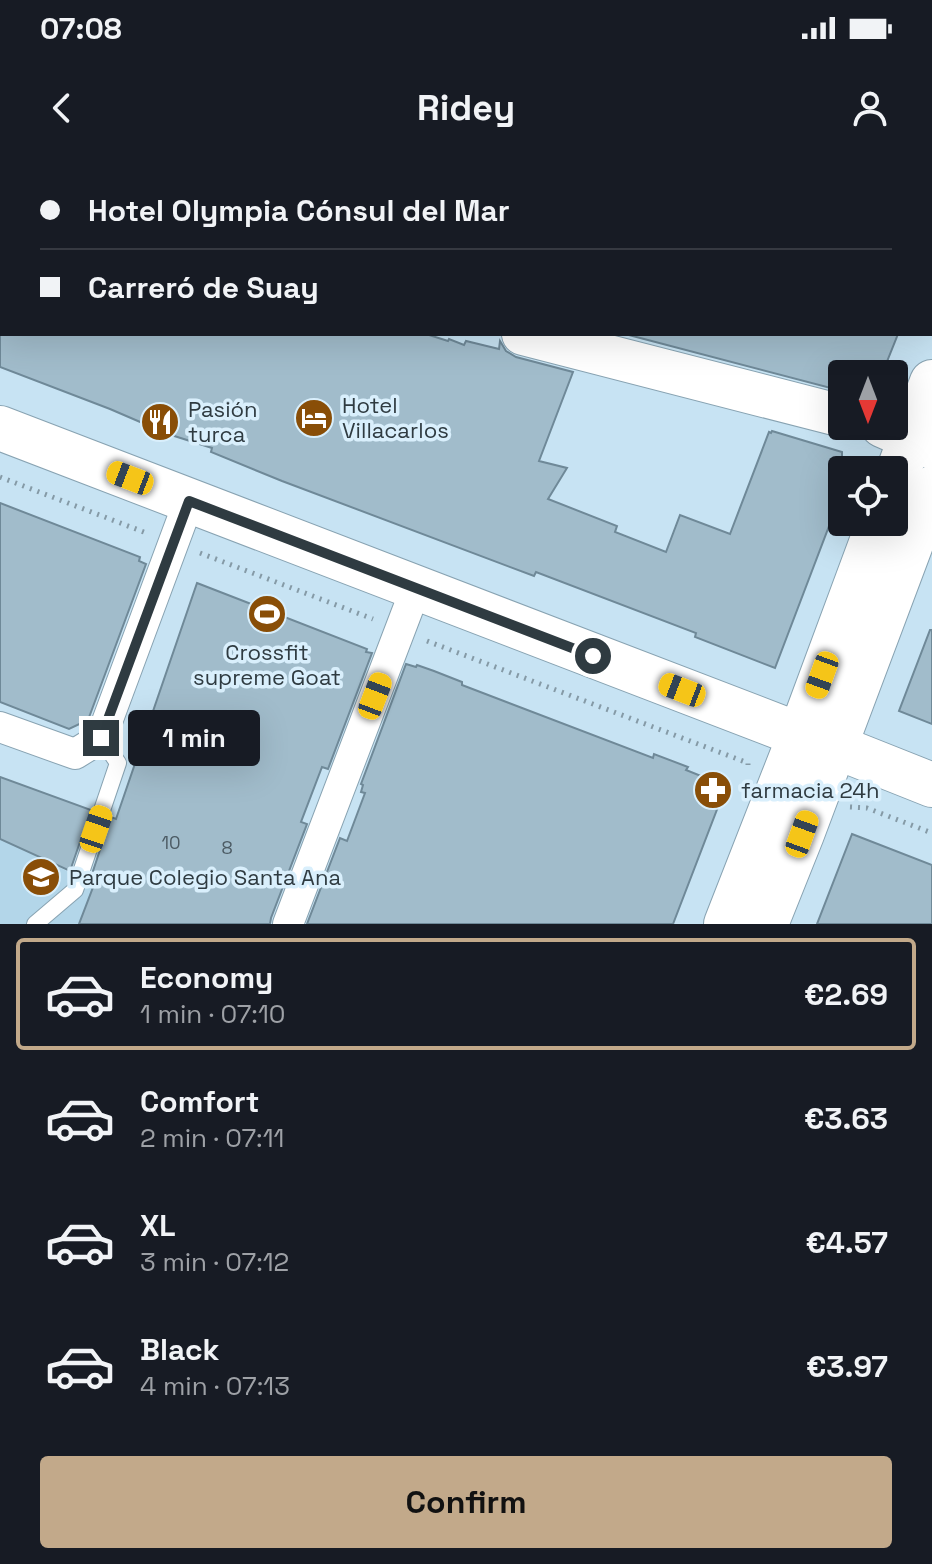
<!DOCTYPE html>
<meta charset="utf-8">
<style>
:root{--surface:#171b24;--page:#242831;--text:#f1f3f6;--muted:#9ea1a6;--line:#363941;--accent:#c2a98a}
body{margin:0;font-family:"Space Grotesk",sans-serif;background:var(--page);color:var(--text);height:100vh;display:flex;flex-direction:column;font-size:30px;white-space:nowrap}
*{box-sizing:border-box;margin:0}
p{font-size:26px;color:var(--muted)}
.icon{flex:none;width:44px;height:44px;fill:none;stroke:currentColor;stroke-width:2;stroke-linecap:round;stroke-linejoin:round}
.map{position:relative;height:764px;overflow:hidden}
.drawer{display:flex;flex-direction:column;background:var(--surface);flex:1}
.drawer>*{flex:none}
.top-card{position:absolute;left:0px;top:0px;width:932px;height:176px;box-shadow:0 8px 32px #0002;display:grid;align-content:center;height:176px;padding:0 40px;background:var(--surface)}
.needle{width:52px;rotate:180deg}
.controls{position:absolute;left:828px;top:200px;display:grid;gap:16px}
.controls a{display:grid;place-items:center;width:80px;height:80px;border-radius:8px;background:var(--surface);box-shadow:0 8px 32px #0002;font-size:40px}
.end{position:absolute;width:36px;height:36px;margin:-18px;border:10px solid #2f3b41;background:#fff;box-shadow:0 0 0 4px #fff}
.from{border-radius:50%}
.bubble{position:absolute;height:56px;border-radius:8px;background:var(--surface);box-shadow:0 8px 32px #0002;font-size:26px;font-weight:600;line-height:56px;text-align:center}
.car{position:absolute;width:24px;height:48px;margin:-24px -12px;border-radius:10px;box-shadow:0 0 6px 2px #0007;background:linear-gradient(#f5c518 24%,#345 0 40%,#f5c518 0 76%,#345 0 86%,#f5c518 0)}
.top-card b{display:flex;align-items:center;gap:28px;height:76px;font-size:30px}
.top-card b+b{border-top:2px solid var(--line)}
.top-card i{width:20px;height:20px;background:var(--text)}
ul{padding:14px 0 0;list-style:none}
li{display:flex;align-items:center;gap:24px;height:112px;margin:0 16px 12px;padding:0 24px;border:4px solid transparent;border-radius:8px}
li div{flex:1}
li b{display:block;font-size:30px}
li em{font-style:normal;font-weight:600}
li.current{border-color:var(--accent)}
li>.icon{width:72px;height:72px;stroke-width:1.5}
.primary-button{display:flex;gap:16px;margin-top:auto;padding:16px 40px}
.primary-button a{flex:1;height:92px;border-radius:8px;background:var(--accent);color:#111;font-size:32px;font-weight:600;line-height:92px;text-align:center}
.status{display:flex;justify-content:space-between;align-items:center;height:56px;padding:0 40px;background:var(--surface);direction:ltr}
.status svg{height:22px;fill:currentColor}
header{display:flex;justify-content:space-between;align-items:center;height:104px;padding:0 40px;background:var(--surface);font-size:36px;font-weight:600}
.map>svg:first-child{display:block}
.built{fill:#b3d6e9}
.building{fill:#a1bccb;stroke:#6f8998;stroke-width:2}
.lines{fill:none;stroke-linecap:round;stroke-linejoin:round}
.lane-casing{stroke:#88a3b2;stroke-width:18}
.street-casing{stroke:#88a3b2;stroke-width:32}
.secondary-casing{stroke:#88a3b2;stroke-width:44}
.primary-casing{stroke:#88a3b2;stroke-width:46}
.path{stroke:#859aa6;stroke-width:5;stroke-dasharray:2 6;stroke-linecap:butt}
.lane{stroke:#fff;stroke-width:16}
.street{stroke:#fff;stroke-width:30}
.secondary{stroke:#fff;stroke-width:42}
.primary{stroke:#fff;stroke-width:44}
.route{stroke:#2f3b41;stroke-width:10}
.labels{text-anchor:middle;stroke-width:7;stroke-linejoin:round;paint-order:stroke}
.number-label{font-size:18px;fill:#4c5b64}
.poi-label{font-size:22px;fill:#2f3b41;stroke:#d9effc;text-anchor:start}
</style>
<div class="status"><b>07:08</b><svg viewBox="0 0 49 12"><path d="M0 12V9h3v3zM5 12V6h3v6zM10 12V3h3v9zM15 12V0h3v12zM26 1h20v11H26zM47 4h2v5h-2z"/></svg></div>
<header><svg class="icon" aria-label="back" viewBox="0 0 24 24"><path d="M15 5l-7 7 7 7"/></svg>Ridey<svg class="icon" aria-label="person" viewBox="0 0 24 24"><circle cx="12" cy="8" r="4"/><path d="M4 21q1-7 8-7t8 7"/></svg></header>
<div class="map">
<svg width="932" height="764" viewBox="0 0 932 764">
<rect width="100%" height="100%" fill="#c7e3f3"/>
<polygon class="built" points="0,679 94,724 79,764 0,764"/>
<g class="building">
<polygon points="0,174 426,174 448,181 449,179 464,185 466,181 499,189 500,181 506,191 516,197 573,212 539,301 567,308 548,339 617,366 615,372 666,392 680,355 730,374 769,272 771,273 772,271 842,292 842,332 775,508 695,477 696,473 536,412 534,416 282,321 211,292 212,288 168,274 110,249 0,207"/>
<polygon points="625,174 898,174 882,214 842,214 842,231"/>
<polygon points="0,343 140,397 139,401 146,404 88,560 69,569 0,542"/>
<polygon points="197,423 367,489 366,492 372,493 328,609 322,607 301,662 307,664 271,758 270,764 79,764 95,722 90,720 111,657 116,659"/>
<polygon points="930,470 932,470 932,564 899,551"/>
<polygon points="406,504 416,507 417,505 434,511 462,522 462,525 653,598 654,594 688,607 686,610 726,626 673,764 307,764 340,678 347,681 365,633 361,632 363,625 361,624"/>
<polygon points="0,617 91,650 70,711 0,679"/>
<polygon points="852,674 932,705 932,764 817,764"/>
</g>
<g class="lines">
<defs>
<polyline id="lane" points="35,764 75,730 118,603 101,578"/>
<g id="street">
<polyline points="21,2 22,0"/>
<polyline points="245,2 245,0"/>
<polyline points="516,2 516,0"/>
<polyline points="0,567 75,594 101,578 189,341"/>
<polyline points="288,764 416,428"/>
</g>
<g id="secondary">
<polyline points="0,48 2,49"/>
<polyline points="523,174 842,256"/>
<polyline points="882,266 932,288"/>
</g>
<g id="primary">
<polyline points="0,268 800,575 834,586 932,625"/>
<polyline points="894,322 932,222"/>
<polyline points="726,764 800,575 879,362"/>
<polyline points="766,764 802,674 932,328"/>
</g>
</defs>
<use href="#lane" class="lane-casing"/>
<use href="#street" class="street-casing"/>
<use href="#secondary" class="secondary-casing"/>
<use href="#primary" class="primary-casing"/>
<g class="path">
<polyline points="0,317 149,374"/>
<polyline points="200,393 373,459"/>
<polyline points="427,481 748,603 748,605"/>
<polyline points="850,647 867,648 932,673"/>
</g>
<use href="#lane" class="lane"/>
<use href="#street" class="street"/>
<use href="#secondary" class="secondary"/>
<use href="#primary" class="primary"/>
</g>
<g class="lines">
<polyline class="route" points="101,578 189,341 593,496"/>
</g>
<defs>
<symbol id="hotel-disc" viewBox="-11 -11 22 22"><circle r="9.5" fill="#894e07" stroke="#d9effc"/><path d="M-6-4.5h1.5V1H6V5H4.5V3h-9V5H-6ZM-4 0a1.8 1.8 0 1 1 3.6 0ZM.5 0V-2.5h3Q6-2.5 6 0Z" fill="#fff"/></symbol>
<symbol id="restaurant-disc" viewBox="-11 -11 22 22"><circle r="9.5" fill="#894e07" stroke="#d9effc"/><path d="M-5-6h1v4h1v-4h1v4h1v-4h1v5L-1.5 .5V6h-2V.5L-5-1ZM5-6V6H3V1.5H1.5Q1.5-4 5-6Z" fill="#fff"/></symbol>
<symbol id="stadium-disc" viewBox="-11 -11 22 22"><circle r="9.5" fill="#894e07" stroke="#d9effc"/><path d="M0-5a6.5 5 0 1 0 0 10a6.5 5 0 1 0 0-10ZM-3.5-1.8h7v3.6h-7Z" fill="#fff"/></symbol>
<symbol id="pharmacy-disc" viewBox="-11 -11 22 22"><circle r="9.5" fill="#894e07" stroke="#d9effc"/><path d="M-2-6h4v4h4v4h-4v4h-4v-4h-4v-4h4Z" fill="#fff"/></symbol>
<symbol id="school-disc" viewBox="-11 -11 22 22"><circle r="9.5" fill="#894e07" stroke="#d9effc"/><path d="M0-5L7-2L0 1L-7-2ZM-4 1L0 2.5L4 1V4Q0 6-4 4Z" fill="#fff"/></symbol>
</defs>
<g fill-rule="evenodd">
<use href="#hotel-disc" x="292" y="236" width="44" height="44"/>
<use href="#restaurant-disc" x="138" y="240" width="44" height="44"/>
<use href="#stadium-disc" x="245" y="432" width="44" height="44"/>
<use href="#pharmacy-disc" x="691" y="608" width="44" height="44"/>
<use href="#school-disc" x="19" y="695" width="44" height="44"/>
</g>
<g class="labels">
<g class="number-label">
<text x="171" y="689">10</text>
<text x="227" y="694">8</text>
</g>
<g class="poi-label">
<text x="342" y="253">Hotel<tspan x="342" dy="25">Villacarlos</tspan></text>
<text x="188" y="257">Pasión<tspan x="188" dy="25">turca</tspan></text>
<text x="267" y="500" text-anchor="middle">Crossfit<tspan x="267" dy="25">supreme Goat</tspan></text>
<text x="741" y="638">farmacia 24h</text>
<text x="69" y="725">Parque Colegio Santa Ana</text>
</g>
</g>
</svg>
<div class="controls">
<a><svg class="needle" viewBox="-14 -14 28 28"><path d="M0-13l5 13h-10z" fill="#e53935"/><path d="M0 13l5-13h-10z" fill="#9ea1a6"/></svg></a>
<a><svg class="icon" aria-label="locate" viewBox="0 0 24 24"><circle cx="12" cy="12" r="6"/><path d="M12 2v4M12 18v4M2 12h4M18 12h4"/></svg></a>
</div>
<i class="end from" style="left:593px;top:496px"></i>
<i class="end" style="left:101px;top:578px"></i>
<div class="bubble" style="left:128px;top:550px;width:132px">1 min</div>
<i class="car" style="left:130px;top:318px;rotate:291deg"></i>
<i class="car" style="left:822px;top:515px;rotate:200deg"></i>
<i class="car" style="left:682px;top:530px;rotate:291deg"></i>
<i class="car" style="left:375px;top:536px;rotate:21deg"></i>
<i class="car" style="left:96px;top:669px;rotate:19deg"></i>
<i class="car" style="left:802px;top:674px;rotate:20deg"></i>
<div class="top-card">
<b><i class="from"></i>Hotel Olympia Cónsul del Mar</b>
<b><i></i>Carreró de Suay</b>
</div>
</div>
<section class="drawer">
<ul>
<li class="current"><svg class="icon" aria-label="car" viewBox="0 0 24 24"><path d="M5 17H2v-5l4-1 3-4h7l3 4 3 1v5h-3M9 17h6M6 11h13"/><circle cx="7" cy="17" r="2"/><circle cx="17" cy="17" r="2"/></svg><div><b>Economy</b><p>1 min · 07:10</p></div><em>€2.69</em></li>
<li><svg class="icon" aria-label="car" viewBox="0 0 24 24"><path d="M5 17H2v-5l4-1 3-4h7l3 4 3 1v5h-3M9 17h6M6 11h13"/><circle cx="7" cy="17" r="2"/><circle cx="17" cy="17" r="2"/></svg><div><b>Comfort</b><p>2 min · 07:11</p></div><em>€3.63</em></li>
<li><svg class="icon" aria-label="car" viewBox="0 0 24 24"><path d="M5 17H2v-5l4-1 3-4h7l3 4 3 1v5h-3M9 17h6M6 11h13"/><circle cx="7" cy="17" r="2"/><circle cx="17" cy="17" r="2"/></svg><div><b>XL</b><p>3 min · 07:12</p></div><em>€4.57</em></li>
<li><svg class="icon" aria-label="car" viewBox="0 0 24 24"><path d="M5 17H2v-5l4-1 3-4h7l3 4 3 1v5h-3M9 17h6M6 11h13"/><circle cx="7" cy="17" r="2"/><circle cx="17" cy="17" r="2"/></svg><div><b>Black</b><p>4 min · 07:13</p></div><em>€3.97</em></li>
</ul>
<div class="primary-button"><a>Confirm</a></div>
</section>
